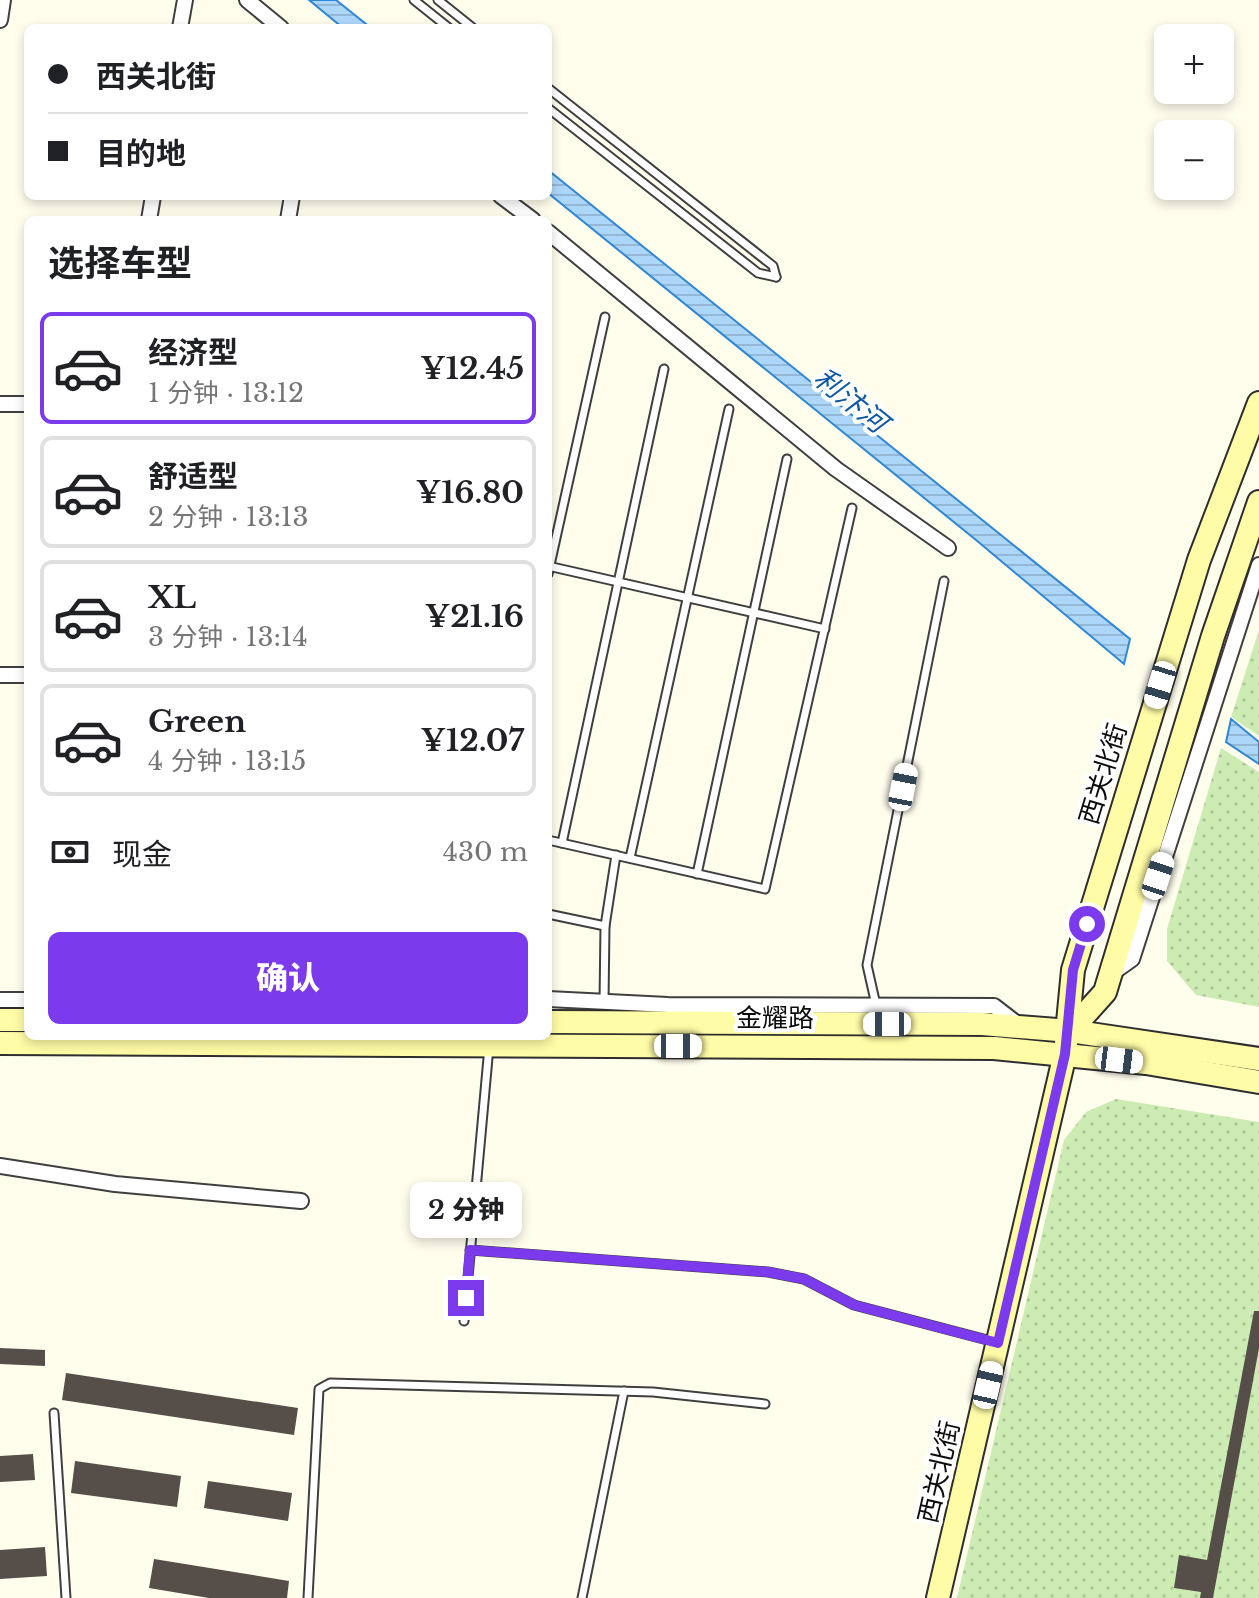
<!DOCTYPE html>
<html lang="zh">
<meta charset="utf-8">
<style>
:root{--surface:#fff;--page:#f6f6f6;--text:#202124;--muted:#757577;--line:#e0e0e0;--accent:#7c3aed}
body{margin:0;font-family:"Libre Baskerville","Noto Sans SC",serif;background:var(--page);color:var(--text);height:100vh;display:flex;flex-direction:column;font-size:30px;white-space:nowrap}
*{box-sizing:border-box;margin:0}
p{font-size:26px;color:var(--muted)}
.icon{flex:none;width:44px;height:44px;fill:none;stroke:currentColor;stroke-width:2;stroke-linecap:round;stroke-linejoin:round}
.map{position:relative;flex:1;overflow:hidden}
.side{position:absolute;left:24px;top:216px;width:528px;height:824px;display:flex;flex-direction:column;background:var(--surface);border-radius:12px;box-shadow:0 4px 12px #0003}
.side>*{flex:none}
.guide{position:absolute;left:24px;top:24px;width:528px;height:176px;border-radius:12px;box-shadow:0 4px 12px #0003;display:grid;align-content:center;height:176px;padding:0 24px;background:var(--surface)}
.controls{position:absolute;left:1154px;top:24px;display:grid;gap:16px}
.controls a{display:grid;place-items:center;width:80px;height:80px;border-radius:12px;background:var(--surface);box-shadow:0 4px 12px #0003;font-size:40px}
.end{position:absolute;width:36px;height:36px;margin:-18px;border:10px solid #7c3aed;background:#fff;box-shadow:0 0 0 4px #fff}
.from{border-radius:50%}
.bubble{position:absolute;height:56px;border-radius:12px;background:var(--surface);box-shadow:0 4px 12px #0003;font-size:26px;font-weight:800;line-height:56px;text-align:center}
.car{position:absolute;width:24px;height:48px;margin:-24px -12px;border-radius:10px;box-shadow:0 0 6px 2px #0007;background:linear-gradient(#fff 24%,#345 0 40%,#fff 0 76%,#345 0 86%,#fff 0)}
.guide b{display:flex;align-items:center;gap:28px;height:76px;font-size:30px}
.guide b+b{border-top:2px solid var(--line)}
.guide i{width:20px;height:20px;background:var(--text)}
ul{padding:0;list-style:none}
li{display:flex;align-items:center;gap:24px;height:112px;margin:0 16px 12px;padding:0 8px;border:4px solid var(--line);border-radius:12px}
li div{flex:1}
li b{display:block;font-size:30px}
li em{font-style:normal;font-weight:800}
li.selected{border-color:var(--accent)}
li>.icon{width:72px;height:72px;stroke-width:1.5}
h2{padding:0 24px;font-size:36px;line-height:96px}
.pay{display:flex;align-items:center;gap:20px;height:88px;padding:0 24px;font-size:30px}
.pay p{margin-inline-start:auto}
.action{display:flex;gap:16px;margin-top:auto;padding:16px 24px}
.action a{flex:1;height:92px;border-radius:12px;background:var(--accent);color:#fff;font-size:32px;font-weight:800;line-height:92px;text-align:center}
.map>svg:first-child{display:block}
.grass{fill:url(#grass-dots)}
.water{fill:url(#water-rules);stroke:#2f87d5;stroke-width:2}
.building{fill:#564e48}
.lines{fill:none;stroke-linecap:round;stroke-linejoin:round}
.lane-casing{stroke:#3f3f3f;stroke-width:11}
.street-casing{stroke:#3f3f3f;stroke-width:18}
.secondary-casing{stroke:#2e2e2e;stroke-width:26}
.lane{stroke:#fff;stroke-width:7}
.street{stroke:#fff;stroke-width:14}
.secondary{stroke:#fffca7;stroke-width:22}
.route{stroke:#7c3aed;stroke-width:10}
.labels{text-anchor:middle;stroke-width:8;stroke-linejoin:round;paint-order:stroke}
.street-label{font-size:26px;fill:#0c0c0c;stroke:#fff}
.water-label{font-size:28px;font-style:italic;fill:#0e58a5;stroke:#fff}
</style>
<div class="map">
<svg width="1259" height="1598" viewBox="0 0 1259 1598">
<defs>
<pattern id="grass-dots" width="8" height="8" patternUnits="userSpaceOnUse" patternTransform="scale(2)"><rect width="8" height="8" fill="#ccecb3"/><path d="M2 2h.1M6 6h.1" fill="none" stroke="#aec999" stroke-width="1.8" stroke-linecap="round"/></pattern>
<pattern id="water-rules" width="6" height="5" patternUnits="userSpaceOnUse" patternTransform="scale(2)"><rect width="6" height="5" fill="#add7fa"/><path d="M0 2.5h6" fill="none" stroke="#94b7d5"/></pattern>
</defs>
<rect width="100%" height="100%" fill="#fffdec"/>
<g class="grass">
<polygon points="1259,630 1259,736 1231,717"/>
<polygon points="1221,748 1259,772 1259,1007 1196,995 1167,961 1167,929"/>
<polygon points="1116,1099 1259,1122 1259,1598 957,1598 1064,1140 1086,1112"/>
</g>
<g class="water">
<polygon points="309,0 336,0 371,28 343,28"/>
<polygon points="548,170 1130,639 1124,664 976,540 548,193"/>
<polygon points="1231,719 1259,742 1259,764 1226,742"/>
</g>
<g class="building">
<polygon points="1254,1311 1259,1311 1259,1348 1213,1598 1200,1598 1201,1592 1174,1588 1179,1555 1207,1560"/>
<polygon points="0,1348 45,1350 45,1366 0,1364"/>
<polygon points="66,1373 298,1408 294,1435 62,1400"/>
<polygon points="33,1454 35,1480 0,1482 0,1456"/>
<polygon points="75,1461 181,1476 177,1507 71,1493"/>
<polygon points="208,1481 292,1493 288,1521 204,1508"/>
<polygon points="45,1547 47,1576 0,1579 0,1550"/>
<polygon points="154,1559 289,1581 287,1598 209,1598 149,1588"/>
</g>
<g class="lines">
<defs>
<g id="lane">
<polyline points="414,0 449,28"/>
<polyline points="438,0 473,28"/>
<polyline points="548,88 773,266 776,277"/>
<polyline points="548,108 758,273 776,277"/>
<polyline points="548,566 825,629"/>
<polyline points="548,574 605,317"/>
<polyline points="548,840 765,889 852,508"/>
<polyline points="562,843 664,369"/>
<polyline points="630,858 729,409"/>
<polyline points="697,874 787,459"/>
<polyline points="548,914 605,926 604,1002"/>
<polyline points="605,926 616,855"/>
<polyline points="876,1005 867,965 944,581"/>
<polyline points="470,1250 768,1272 804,1279 854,1305 995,1342"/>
<polyline points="464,1321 489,1047"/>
<polyline points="54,1413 66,1598"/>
<polyline points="308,1598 319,1389 330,1383 653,1392 765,1404"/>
<polyline points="582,1598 624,1391"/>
</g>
<g id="street">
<polyline points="247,0 281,28"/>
<polyline points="0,20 3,0"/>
<polyline points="180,28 185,0"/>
<polyline points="501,196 533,220"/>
<polyline points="149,220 153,196"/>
<polyline points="288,220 292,196"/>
<polyline points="548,232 836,469 948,548"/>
<polyline points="0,404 28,404"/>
<polyline points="0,675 28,675"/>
<polyline points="1111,974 1132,959 1259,565"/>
<polyline points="548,999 668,1005 994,1006 1020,1026"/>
<polyline points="0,1000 28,1000"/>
<polyline points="0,1166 115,1184 301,1201"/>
</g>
<g id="secondary">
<polyline points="0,1020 28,1020"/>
<polyline points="548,1022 982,1024 1070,1031 1259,1059"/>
<polyline points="1070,1031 1105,992 1213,636 1259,502"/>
<polyline points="0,1043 994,1048 1146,1063 1259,1082"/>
<polyline points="938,1598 1065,1054 1073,970 1199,560 1259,403"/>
</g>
</defs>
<use href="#lane" class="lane-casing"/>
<use href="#street" class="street-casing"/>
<use href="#secondary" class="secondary-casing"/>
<use href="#lane" class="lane"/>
<use href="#street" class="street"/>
<use href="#secondary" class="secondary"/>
</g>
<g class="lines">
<polyline class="route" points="466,1298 470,1250 768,1272 804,1279 854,1305 998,1343 1065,1054 1073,970 1087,924"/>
</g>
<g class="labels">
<g class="street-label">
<text transform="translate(1103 774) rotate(-73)" y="9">西关北街</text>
<text x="775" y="1027">金耀路</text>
<text transform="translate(939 1472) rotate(-77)" y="9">西关北街</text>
</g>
<g class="water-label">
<text transform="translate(851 400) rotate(39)" y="10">利汴河</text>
</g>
</g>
</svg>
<div class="controls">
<a>+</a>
<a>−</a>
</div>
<i class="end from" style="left:1087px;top:924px"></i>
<i class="end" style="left:466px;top:1298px"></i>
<div class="bubble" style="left:410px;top:1182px;width:112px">2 分钟</div>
<i class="car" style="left:1160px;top:685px;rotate:197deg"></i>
<i class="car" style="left:903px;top:787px;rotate:11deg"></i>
<i class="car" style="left:1158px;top:876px;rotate:18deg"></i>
<i class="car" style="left:887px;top:1024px;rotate:270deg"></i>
<i class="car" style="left:678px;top:1046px;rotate:90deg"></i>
<i class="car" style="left:1119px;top:1060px;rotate:97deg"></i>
<i class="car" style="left:988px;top:1385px;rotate:13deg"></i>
<div class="guide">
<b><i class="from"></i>西关北街</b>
<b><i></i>目的地</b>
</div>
<section class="side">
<h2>选择车型</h2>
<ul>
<li class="selected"><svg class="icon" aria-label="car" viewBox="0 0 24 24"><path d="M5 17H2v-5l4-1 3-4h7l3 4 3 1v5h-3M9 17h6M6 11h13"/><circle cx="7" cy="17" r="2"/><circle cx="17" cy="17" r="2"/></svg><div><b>经济型</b><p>1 分钟 · 13:12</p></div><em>¥12.45</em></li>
<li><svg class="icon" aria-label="car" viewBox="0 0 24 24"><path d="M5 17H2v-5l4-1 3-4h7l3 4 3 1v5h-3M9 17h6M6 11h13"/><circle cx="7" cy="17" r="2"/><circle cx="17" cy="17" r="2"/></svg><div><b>舒适型</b><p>2 分钟 · 13:13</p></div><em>¥16.80</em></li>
<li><svg class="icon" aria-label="car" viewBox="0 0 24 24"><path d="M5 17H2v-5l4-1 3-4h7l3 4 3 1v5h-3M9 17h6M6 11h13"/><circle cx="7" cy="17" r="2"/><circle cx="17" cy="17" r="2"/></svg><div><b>XL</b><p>3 分钟 · 13:14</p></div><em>¥21.16</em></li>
<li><svg class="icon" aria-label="car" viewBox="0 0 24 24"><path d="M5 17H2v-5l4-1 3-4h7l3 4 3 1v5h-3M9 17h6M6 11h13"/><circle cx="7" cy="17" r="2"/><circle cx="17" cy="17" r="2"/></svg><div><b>Green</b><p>4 分钟 · 13:15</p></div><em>¥12.07</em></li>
</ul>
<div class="pay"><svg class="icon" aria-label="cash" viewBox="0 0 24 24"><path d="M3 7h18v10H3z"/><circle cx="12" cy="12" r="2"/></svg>现金<p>430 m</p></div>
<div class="action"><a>确认</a></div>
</section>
</div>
